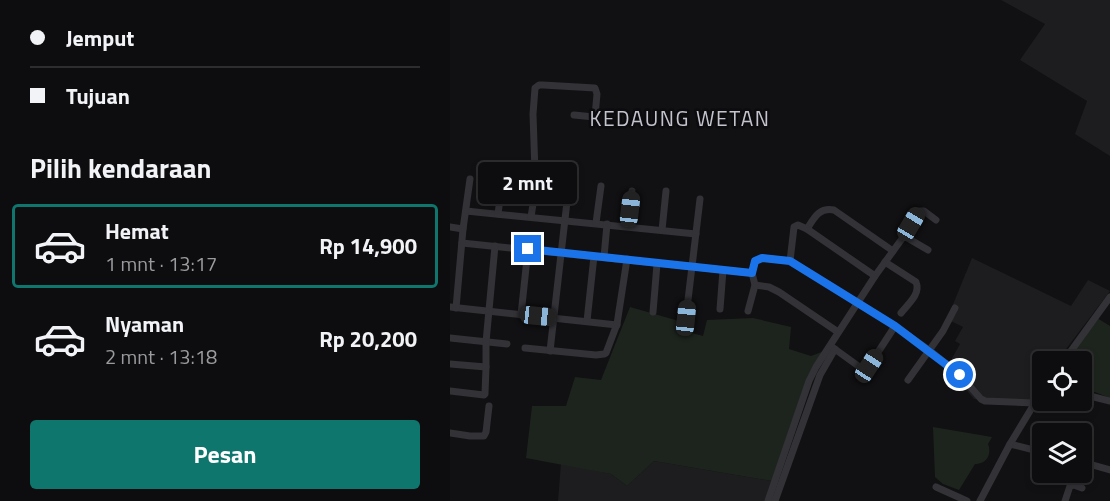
<!DOCTYPE html>
<html lang="id">
<meta charset="utf-8">
<style>
:root{--surface:#0d0c0e;--page:#1b1a1c;--text:#f1f3f6;--muted:#9a9b9e;--line:#2d2c2e;--accent:#0f766e}
body{margin:0;font-family:"Titillium Web",sans-serif;background:var(--page);color:var(--text);height:100vh;display:flex;flex-direction:column;font-size:22px;white-space:nowrap}
*{box-sizing:border-box;margin:0}
p{font-size:20px;color:var(--muted)}
.icon{flex:none;width:33px;height:33px;fill:none;stroke:currentColor;stroke-width:2;stroke-linecap:round;stroke-linejoin:round}
.map{position:relative;flex:1;overflow:hidden}
.details{display:flex;flex-direction:column;background:var(--surface);width:450px}
.details>*{flex:none}
.banner{display:grid;align-content:center;height:132px;padding:0 30px;background:var(--surface)}
.fabs{position:absolute;left:582px;top:351px;display:grid;gap:12px}
.fabs a{display:grid;place-items:center;width:60px;height:60px;border-radius:6px;background:var(--surface);box-shadow:0 3px 9px #0003,0 0 0 2px var(--line);font-size:30px}
.end{position:absolute;width:27px;height:27px;margin:-14px;border:8px solid #1a73e8;background:#fff;box-shadow:0 0 0 3px #fff}
.from{border-radius:50%}
.bubble{position:absolute;height:42px;border-radius:6px;background:var(--surface);box-shadow:0 3px 9px #0003,0 0 0 2px var(--line);font-size:20px;font-weight:700;line-height:42px;text-align:center}
.car{position:absolute;width:18px;height:36px;margin:-18px -9px;border-radius:8px;box-shadow:0 0 4px 2px #0007;background:linear-gradient(#222 24%,#8ab4d8 0 40%,#222 0 76%,#8ab4d8 0 86%,#222 0)}
.banner b{display:flex;align-items:center;gap:21px;height:57px;font-size:22px}
.banner b+b{border-top:2px solid var(--line)}
.banner i{width:15px;height:15px;background:var(--text)}
ul{padding:0;list-style:none}
li{display:flex;align-items:center;gap:18px;height:84px;margin:0 12px 9px;padding:0 18px;border:3px solid transparent;border-radius:6px}
li div{flex:1}
li b{display:block;font-size:22px}
li em{font-style:normal;font-weight:700}
li.selected{border-color:var(--accent)}
li>.icon{width:54px;height:54px;stroke-width:1.5}
h2{padding:0 30px;font-size:27px;line-height:72px}
.primary-button{display:flex;gap:12px;margin-top:auto;padding:12px 30px}
.primary-button a{flex:1;height:69px;border-radius:6px;background:var(--accent);color:#fff;font-size:24px;font-weight:700;line-height:69px;text-align:center}
main{display:flex;flex:1;min-height:0}
.map>svg:first-child{display:block}
.built{fill:#1d1d1f}
.green{fill:#1d241e}
.lines{fill:none;stroke-linecap:round;stroke-linejoin:round}
.street{stroke:#323237;stroke-width:7}
.route{stroke:#1a73e8;stroke-width:8}
.labels{text-anchor:middle;stroke-width:5;stroke-linejoin:round;paint-order:stroke}
.quarter-label{font-size:21px;letter-spacing:1.5px;fill:#c3c4ce;stroke:#0c0b0d}
</style>
<main>
<section class="details">
<div class="banner">
<b><i class="from"></i>Jemput</b>
<b><i></i>Tujuan</b>
</div>
<h2>Pilih kendaraan</h2>
<ul>
<li class="selected"><svg class="icon" aria-label="car" viewBox="0 0 24 24"><path d="M5 17H2v-5l4-1 3-4h7l3 4 3 1v5h-3M9 17h6M6 11h13"/><circle cx="7" cy="17" r="2"/><circle cx="17" cy="17" r="2"/></svg><div><b>Hemat</b><p>1 mnt · 13:17</p></div><em>Rp 14,900</em></li>
<li><svg class="icon" aria-label="car" viewBox="0 0 24 24"><path d="M5 17H2v-5l4-1 3-4h7l3 4 3 1v5h-3M9 17h6M6 11h13"/><circle cx="7" cy="17" r="2"/><circle cx="17" cy="17" r="2"/></svg><div><b>Nyaman</b><p>2 mnt · 13:18</p></div><em>Rp 20,200</em></li>
</ul>
<div class="primary-button"><a>Pesan</a></div>
</section>
<div class="map">
<svg width="660" height="501" viewBox="0 0 660 501">
<rect width="100%" height="100%" fill="#111012"/>
<g class="built">
<polygon points="551,0 660,0 660,156 625,134 637,101 570,60 595,24"/>
<polygon points="522,258 621,306 638,280 660,291 607,361 592,362 592,384 581,405 524,399 497,367 510,344 505,341 513,327 497,319"/>
<polygon points="204,461 328,482 322,501 108,501 111,463 161,474 177,486"/>
</g>
<g class="green">
<polygon points="180,307 229,321 231,330 253,336 257,320 303,318 341,327 339,349 361,356 382,348 365,373 328,482 204,461 177,486 161,474 76,458 82,406 116,406 125,377 151,380"/>
<polygon points="647,318 660,326 660,398 632,387 632,362 617,362"/>
<path d="M483,427L542,437L538,444C542,454 537,464 525,464L509,490L493,484L485,477Z"/>
</g>
<g class="lines">
<g class="street">
<polyline points="16,211 246,234"/>
<polyline points="48,214 53,176 80,177 85,172 83,114 85,88 89,85 93,85 145,88 147,94 145,116 144,117 124,115"/>
<polyline points="81,217 86,185"/>
<polyline points="146,223 151,186"/>
<polyline points="178,226 182,191"/>
<polyline points="0,227 13,229"/>
<path d="M357,229C364,218 369,207 384,210L443,251"/>
<polyline points="212,230 216,191"/>
<polyline points="454,236 478,250"/>
<polyline points="12,243 302,273"/>
<polyline points="154,257 157,224"/>
<polyline points="340,261 344,227 348,225 357,229 425,276"/>
<path d="M435,262L466,282C471,294 458,304 451,313"/>
<polyline points="305,285 319,287 329,292 388,332"/>
<polyline points="0,307 167,325"/>
<polyline points="6,308 13,229 20,179"/>
<polyline points="270,309 273,270"/>
<polyline points="298,311 305,285 302,273 305,261 313,258 340,261 445,326 479,350 510,375 531,399 535,401 584,403"/>
<polyline points="203,312 207,264"/>
<polyline points="71,315 78,249"/>
<polyline points="236,317 250,199"/>
<polyline points="137,321 144,256"/>
<polyline points="0,338 57,344"/>
<polyline points="382,347 411,368 415,368 419,366 445,326"/>
<polyline points="75,348 146,355 154,354 156,353 167,324 177,259"/>
<polyline points="100,351 119,184"/>
<polyline points="613,362 660,297"/>
<polyline points="0,364 36,367"/>
<polyline points="458,380 493,331 505,308"/>
<polyline points="0,391 34,395 35,394 36,367 36,342 45,246"/>
<polyline points="632,394 660,401"/>
<polyline points="0,433 20,436 34,436 36,432 39,406"/>
<polyline points="560,444 592,452"/>
<polyline points="632,462 660,470"/>
<polyline points="486,487 517,501"/>
<polyline points="318,501 359,381 366,367 425,276 454,236 468,213 470,211 474,211 486,220"/>
<polyline points="325,501 370,375 385,349"/>
<polyline points="530,501 560,444 592,391"/>
<polyline points="615,501 620,486 624,485 632,488"/>
</g>
</g>
<g class="lines">
<polyline class="route" points="78,249 302,273 305,261 312,258 340,261 445,326 510,375"/>
</g>
<g class="labels">
<g class="quarter-label">
<text x="230" y="126">KEDAUNG WETAN</text>
</g>
</g>
</svg>
<div class="fabs">
<a><svg class="icon" aria-label="locate" viewBox="0 0 24 24"><circle cx="12" cy="12" r="6"/><path d="M12 2v4M12 18v4M2 12h4M18 12h4"/></svg></a>
<a><svg class="icon" aria-label="layers" viewBox="0 0 24 24"><path d="M12 4l9 5-9 5-9-5zM3 14l9 5 9-5"/></svg></a>
</div>
<i class="end from" style="left:510px;top:375px"></i>
<i class="end" style="left:78px;top:249px"></i>
<div class="bubble" style="left:28px;top:162px;width:99px">2 mnt</div>
<i class="car" style="left:180px;top:209px;rotate:7deg"></i>
<i class="car" style="left:461px;top:224px;rotate:31deg"></i>
<i class="car" style="left:88px;top:316px;rotate:96deg"></i>
<i class="car" style="left:236px;top:318px;rotate:6deg"></i>
<i class="car" style="left:419px;top:366px;rotate:33deg"></i>
</div>
</main>
